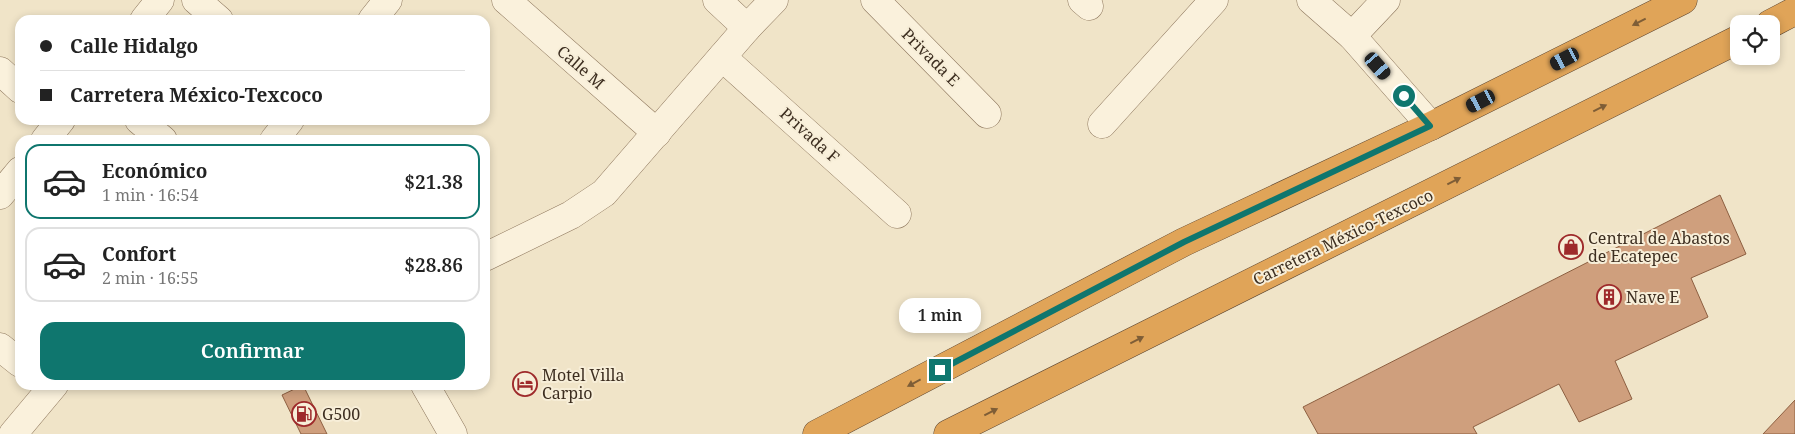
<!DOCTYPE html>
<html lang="es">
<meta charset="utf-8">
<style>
:root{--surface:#fff;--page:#f2f2f2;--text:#222;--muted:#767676;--line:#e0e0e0;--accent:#0f766e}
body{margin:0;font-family:"Noto Serif",serif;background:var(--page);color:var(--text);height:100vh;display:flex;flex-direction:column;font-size:19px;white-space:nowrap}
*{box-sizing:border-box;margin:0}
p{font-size:16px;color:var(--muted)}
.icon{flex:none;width:28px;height:28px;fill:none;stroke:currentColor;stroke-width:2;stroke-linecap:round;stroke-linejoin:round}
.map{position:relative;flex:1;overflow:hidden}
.side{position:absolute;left:15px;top:135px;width:475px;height:255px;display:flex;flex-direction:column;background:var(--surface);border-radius:15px;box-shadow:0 2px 8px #0003}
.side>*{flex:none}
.banner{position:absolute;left:15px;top:15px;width:475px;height:110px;border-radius:15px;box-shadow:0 2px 8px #0003;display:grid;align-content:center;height:110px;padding:0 25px;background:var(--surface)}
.buttons{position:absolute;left:1730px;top:15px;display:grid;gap:10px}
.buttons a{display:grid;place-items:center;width:50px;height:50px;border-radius:10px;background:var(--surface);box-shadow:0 2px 8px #0003;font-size:25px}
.end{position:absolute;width:22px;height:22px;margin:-11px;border:6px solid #0f766e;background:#fff;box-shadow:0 0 0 2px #fff}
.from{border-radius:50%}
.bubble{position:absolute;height:35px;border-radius:15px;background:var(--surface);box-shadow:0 2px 8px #0003;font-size:16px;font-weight:600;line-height:35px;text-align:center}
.car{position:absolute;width:15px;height:30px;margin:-15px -8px;border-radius:6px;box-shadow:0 0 4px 1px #0007;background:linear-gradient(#222 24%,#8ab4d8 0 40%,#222 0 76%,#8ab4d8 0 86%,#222 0)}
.banner b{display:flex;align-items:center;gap:18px;height:48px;font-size:19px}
.banner b+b{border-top:1px solid var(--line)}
.banner i{width:12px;height:12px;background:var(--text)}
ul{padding:9px 0 0;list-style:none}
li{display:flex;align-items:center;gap:15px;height:75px;margin:0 10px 8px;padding:0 15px;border:2px solid var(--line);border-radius:15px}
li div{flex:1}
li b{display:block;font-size:19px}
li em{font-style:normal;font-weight:600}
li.on{border-color:var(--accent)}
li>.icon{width:45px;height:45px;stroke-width:1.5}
.cta{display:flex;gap:10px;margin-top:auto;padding:10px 25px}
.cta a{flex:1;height:58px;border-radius:15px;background:var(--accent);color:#fff;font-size:20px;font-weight:600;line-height:58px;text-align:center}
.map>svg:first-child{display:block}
.building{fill:#cf9f7d;stroke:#8d5f41}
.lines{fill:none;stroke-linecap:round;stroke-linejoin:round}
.minor-casing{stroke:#8d765c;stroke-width:29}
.highway-casing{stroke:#5b4430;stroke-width:29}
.minor{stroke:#faf1dc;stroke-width:28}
.highway{stroke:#e0a458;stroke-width:28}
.oneway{fill:#7e5d36}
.route{stroke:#0f766e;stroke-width:6}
.labels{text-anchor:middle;stroke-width:4;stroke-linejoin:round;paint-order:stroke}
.street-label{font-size:16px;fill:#3d2e20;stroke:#f7eed8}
.poi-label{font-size:16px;fill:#3d2e20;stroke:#f7eed8;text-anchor:start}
</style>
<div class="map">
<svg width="1795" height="434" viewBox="0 0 1795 434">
<rect width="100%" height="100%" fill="#f0e4c8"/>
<g class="building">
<polygon points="1720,195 1746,254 1691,278 1708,317 1615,361 1632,399 1579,422 1559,384 1473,427 1477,434 1318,434 1303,407"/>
<polygon points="303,385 327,434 301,434 282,395"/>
<polygon points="1795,400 1795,434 1763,434"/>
</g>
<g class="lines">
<defs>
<g id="minor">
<polyline points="196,0 219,20"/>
<polyline points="506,0 657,133"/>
<polyline points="717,0 747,28"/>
<polyline points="875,0 987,114"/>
<polyline points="1082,0 1089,6"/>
<polyline points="1311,0 1352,36 1431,126"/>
<polyline points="144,20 160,0"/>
<polyline points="372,20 388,0"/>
<polyline points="1352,36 1386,0"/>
<polyline points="722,57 897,214"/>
<polyline points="0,71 20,89"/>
<polyline points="139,120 163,140"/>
<polyline points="1102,124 1214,0"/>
<polyline points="45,140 61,120"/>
<polyline points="274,140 290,120"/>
<polyline points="0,195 20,171"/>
<polyline points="485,257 571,215 604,193 747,28 774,0"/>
<polyline points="0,347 20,363"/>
<polyline points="425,385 453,434"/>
<polyline points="13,434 54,385"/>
</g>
<g id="highway">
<polyline points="1770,24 1795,11"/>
<polyline points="817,434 1184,242 1431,126 1683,0"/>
<polyline points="948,434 1739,39"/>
</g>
</defs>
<use href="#minor" class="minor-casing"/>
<use href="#highway" class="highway-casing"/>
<use href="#minor" class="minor"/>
<use href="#highway" class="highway"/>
</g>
<defs><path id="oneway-solid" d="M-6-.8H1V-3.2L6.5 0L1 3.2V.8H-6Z" transform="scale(1.25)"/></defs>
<g class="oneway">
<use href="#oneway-solid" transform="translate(1639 22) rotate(153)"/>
<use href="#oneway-solid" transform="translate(1600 108) rotate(-26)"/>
<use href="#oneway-solid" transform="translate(1454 181) rotate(-27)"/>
<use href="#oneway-solid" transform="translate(1137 340) rotate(-27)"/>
<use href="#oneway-solid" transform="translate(914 383) rotate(152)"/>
<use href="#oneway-solid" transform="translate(991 412) rotate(-27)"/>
</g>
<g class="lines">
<polyline class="route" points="940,370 1184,242 1430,126 1404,96"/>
</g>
<defs>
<symbol id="shop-ring" viewBox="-11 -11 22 22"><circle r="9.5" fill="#f7eed8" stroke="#9e2a2b" stroke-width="1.5"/><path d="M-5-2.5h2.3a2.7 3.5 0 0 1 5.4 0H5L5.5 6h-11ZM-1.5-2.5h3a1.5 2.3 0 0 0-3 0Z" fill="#9e2a2b"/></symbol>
<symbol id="building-ring" viewBox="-11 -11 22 22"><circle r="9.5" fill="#f7eed8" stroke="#9e2a2b" stroke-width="1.5"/><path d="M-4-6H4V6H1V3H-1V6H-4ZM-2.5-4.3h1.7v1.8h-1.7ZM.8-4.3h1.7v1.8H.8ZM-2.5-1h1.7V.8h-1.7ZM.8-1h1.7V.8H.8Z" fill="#9e2a2b"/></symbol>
<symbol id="hotel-ring" viewBox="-11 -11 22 22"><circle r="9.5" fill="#f7eed8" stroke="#9e2a2b" stroke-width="1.5"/><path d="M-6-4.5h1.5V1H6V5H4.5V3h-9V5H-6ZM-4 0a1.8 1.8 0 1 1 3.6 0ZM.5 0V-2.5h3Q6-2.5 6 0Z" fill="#9e2a2b"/></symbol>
<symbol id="fuel-ring" viewBox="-11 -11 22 22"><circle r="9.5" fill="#f7eed8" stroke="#9e2a2b" stroke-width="1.5"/><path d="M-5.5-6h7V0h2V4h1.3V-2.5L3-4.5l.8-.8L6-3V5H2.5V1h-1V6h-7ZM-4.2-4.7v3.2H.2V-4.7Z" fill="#9e2a2b"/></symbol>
</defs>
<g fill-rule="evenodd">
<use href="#shop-ring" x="1557" y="233" width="28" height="28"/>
<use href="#building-ring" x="1595" y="283" width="28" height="28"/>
<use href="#hotel-ring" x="511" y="370" width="28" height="28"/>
<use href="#fuel-ring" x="290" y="400" width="28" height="28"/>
</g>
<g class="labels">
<g class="street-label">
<text transform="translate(931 57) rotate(45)" y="6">Privada E</text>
<text transform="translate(581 67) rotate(41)" y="6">Calle M</text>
<text transform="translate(810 135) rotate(42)" y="6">Privada F</text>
<text transform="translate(1343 237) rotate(-26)" y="6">Carretera México-Texcoco</text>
</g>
<g class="poi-label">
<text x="1588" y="244">Central de Abastos<tspan x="1588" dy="18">de Ecatepec</tspan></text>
<text x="1626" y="303">Nave E</text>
<text x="542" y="381">Motel Villa<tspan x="542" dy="18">Carpio</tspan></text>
<text x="322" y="420">G500</text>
</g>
</g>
</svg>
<div class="buttons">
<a><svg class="icon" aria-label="locate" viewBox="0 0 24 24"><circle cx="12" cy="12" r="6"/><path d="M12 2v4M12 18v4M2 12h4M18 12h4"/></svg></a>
</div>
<i class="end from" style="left:1404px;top:96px"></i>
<i class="end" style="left:940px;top:370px"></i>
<div class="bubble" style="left:899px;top:298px;width:82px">1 min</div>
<i class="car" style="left:1565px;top:59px;rotate:243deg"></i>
<i class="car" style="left:1378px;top:66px;rotate:139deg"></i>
<i class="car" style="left:1481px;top:101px;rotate:243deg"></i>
<div class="banner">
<b><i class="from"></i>Calle Hidalgo</b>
<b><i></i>Carretera México-Texcoco</b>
</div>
<section class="side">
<ul>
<li class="on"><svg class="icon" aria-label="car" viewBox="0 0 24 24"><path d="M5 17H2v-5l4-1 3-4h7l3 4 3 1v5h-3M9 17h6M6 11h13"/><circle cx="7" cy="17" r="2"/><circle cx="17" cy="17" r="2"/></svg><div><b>Económico</b><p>1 min · 16:54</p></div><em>$21.38</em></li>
<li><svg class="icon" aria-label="car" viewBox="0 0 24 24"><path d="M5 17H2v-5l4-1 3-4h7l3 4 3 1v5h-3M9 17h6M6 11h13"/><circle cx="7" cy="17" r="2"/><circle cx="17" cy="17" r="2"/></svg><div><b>Confort</b><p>2 min · 16:55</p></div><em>$28.86</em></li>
</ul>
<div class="cta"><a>Confirmar</a></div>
</section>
</div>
